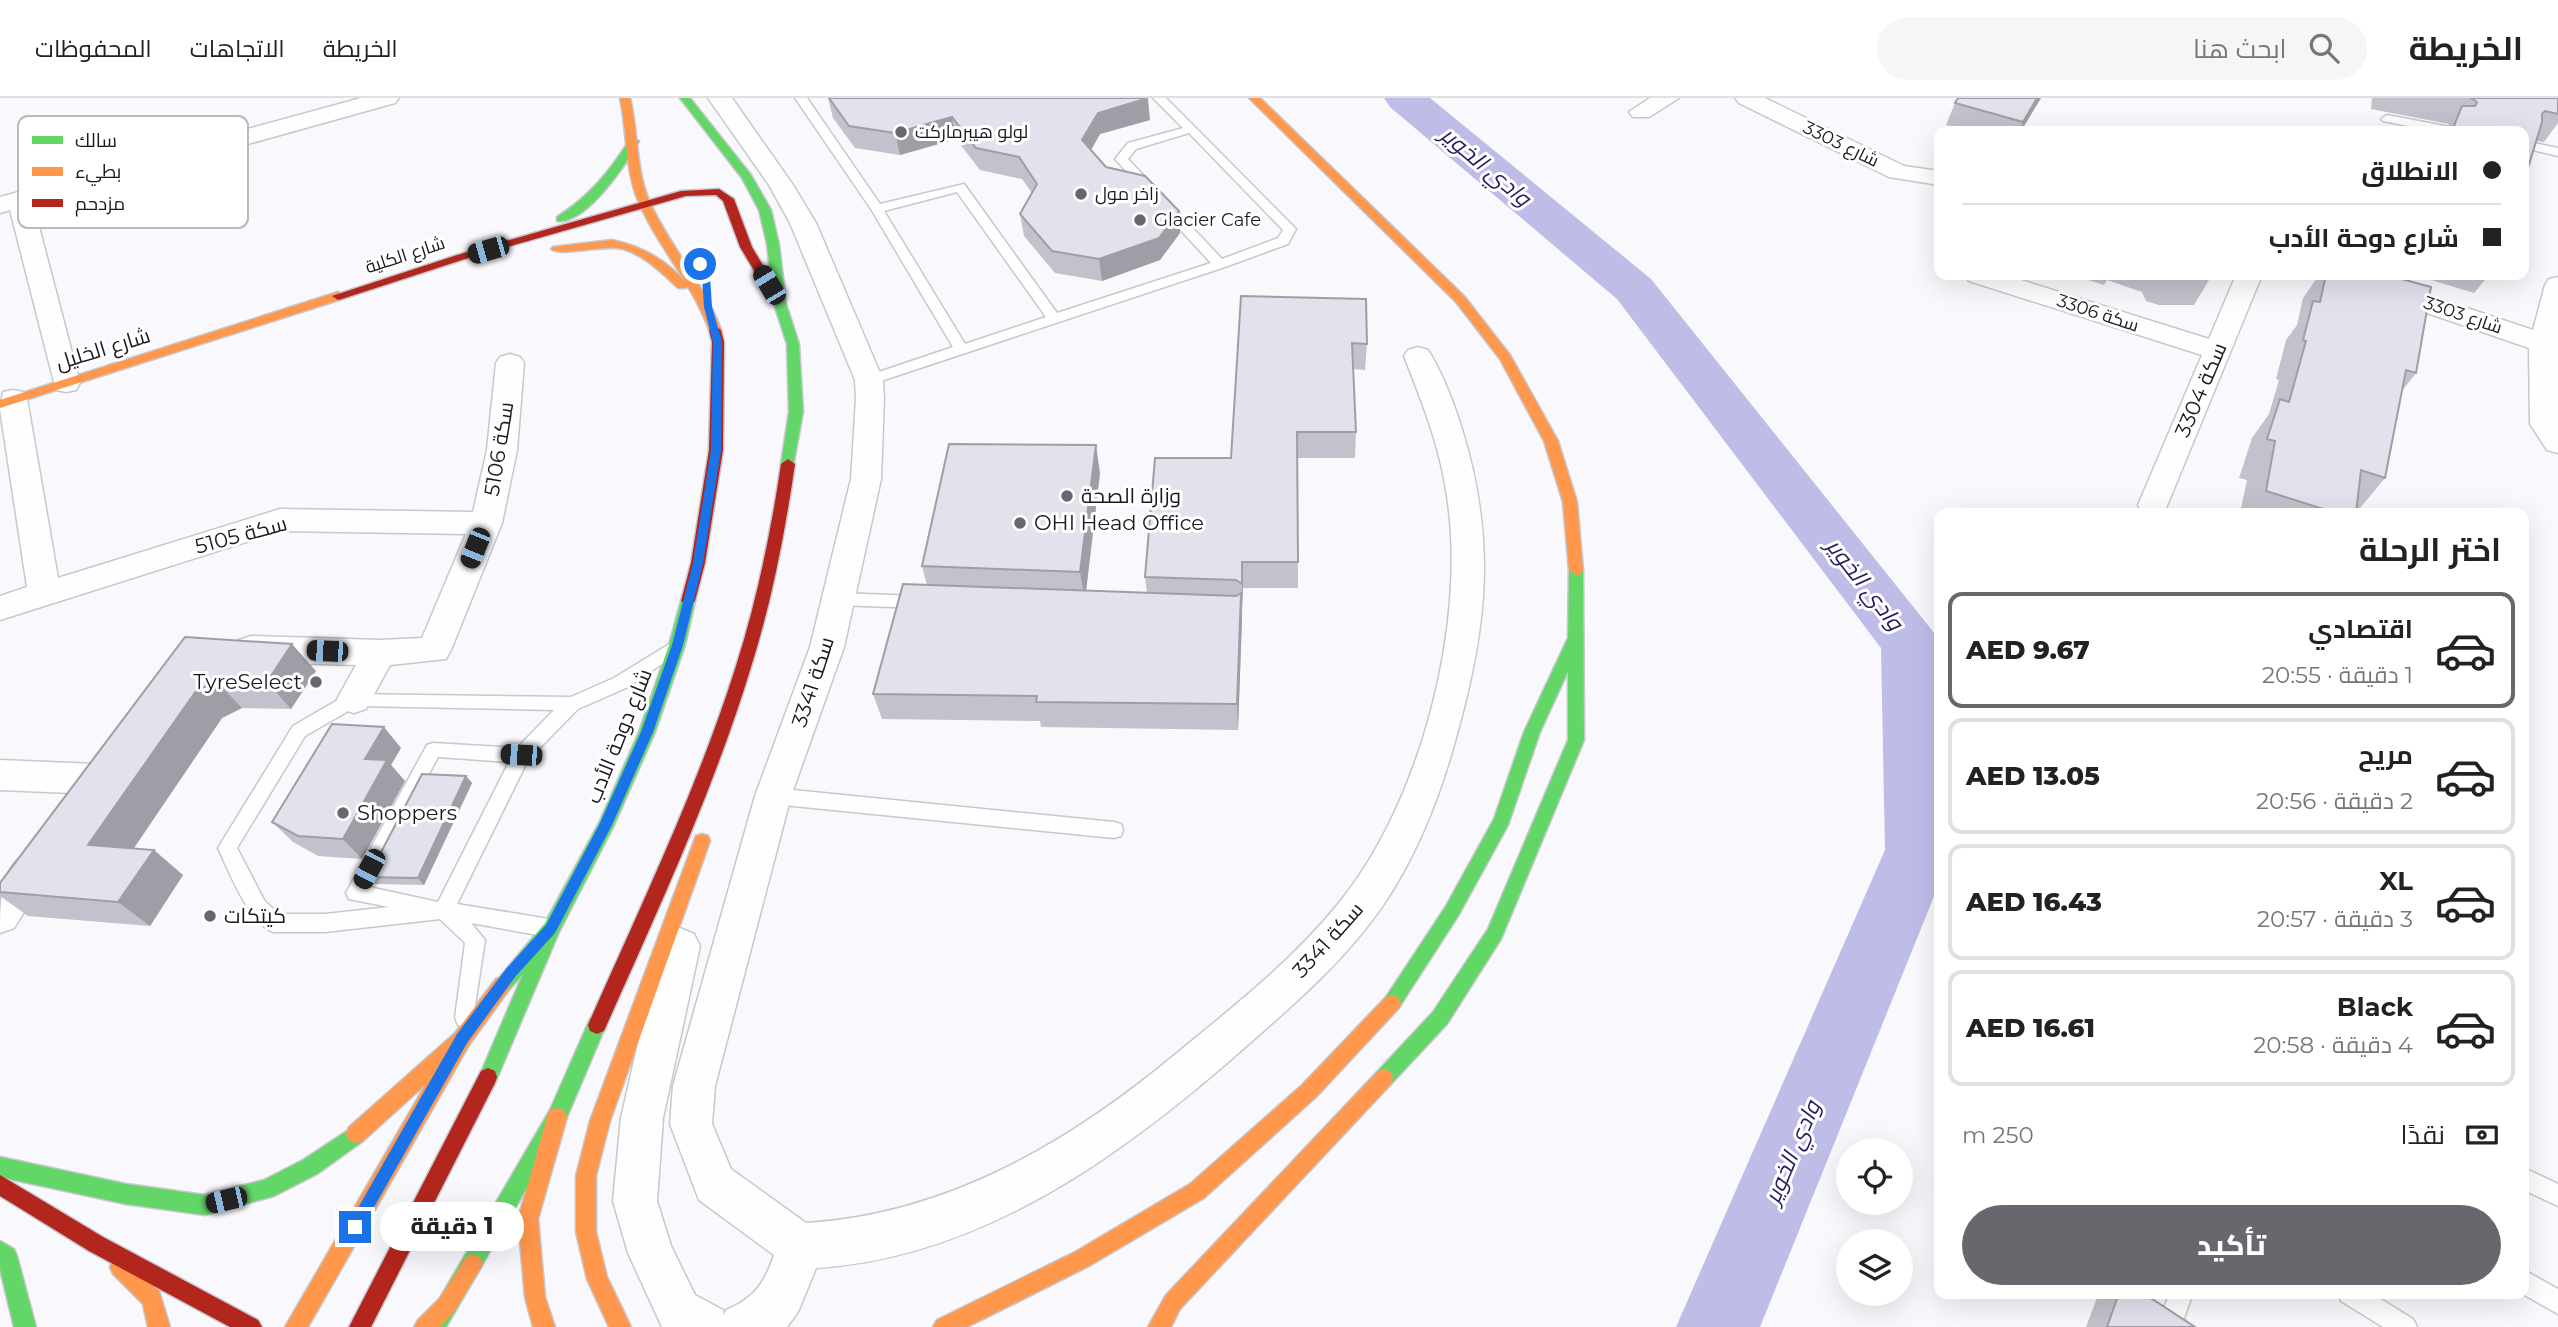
<!DOCTYPE html>
<html lang="ar">
<meta charset="utf-8">
<style>
:root{--surface:#fff;--page:#f6f6f6;--text:#222;--muted:#767676;--line:#e0e0e0;--accent:#67676e}
body{margin:0;font-family:Montserrat,Cairo,sans-serif;background:var(--page);color:var(--text);direction:rtl;height:100vh;display:flex;flex-direction:column;font-size:26px;white-space:nowrap}
*{box-sizing:border-box;margin:0}
p{font-size:23px;color:var(--muted)}
.icon{flex:none;width:38px;height:38px;fill:none;stroke:currentColor;stroke-width:2;stroke-linecap:round;stroke-linejoin:round}
.map{position:relative;flex:1;overflow:hidden;direction:ltr}
.sheet{position:absolute;left:1934px;top:410px;width:595px;height:791px;display:flex;flex-direction:column;background:var(--surface);border-radius:14px;box-shadow:0 7px 28px #0002;direction:rtl}
.sheet>*{flex:none}
.banner{position:absolute;left:1934px;top:28px;width:595px;height:154px;border-radius:14px;box-shadow:0 7px 28px #0002;direction:rtl;display:grid;align-content:center;height:154px;padding:0 28px;background:var(--surface)}
.buttons{position:absolute;left:1836px;top:1040px;display:grid;gap:14px}
.buttons a{display:grid;place-items:center;width:77px;height:77px;border-radius:50%;background:var(--surface);box-shadow:0 7px 28px #0002;font-size:35px}
.end{position:absolute;width:32px;height:32px;margin:-16px;border:9px solid #1a73e8;background:#fff;box-shadow:0 0 0 4px #fff}
.from{border-radius:50%}
.bubble{position:absolute;height:49px;border-radius:24px;background:var(--surface);box-shadow:0 7px 28px #0002;font-size:23px;font-weight:800;line-height:49px;text-align:center;direction:rtl}
.car{position:absolute;width:21px;height:42px;margin:-21px -10px;border-radius:9px;box-shadow:0 0 5px 2px #0007;background:linear-gradient(#222 24%,#8ab4d8 0 40%,#222 0 76%,#8ab4d8 0 86%,#222 0)}
.banner b{display:flex;align-items:center;gap:24px;height:66px;font-size:26px}
.banner b+b{border-top:2px solid var(--line)}
.banner i{width:18px;height:18px;background:var(--text)}
ul{padding:0;list-style:none}
li{display:flex;align-items:center;gap:21px;height:116px;margin:0 14px 10px;padding:0 14px;border:4px solid var(--line);border-radius:14px}
li div{flex:1}
li b{display:block;font-size:26px}
li em{font-style:normal;font-weight:800}
li.active{border-color:var(--accent)}
li>.icon{width:63px;height:63px;stroke-width:1.5}
h2{padding:0 28px;font-size:32px;line-height:84px}
.pay{display:flex;align-items:center;gap:18px;height:77px;padding:0 28px;font-size:26px}
.pay p{margin-inline-start:auto}
.button{display:flex;gap:14px;margin-top:auto;padding:14px 28px}
.button a{flex:1;height:80px;border-radius:42px;background:var(--accent);color:#fff;font-size:28px;font-weight:800;line-height:80px;text-align:center}
header{display:flex;align-items:center;gap:42px;box-sizing:border-box;height:98px;padding:0 35px;background:var(--surface);border-bottom:2px solid var(--line)}
header strong{font-size:33px}
nav{display:flex;gap:38px;margin-inline-start:auto;font-size:24px}
.search{width:490px;height:63px;background:var(--page);display:flex;align-items:center;gap:18px;box-sizing:border-box;padding:0 24px;border-radius:38px;color:var(--muted);font-size:26px}
.map>svg:first-child{display:block}
.lines{fill:none;stroke-linecap:round;stroke-linejoin:round}
.river{fill:#bdbde8;fill-rule:evenodd}
.lane-casing{stroke:#c7c8cd;stroke-width:3}
.street-casing{stroke:#c7c8cd;stroke-width:3}
.fast-casing{stroke:#c7c8cd;stroke-width:3}
.slow-casing{stroke:#c7c8cd;stroke-width:3}
.jam-casing{stroke:#c7c8cd;stroke-width:3}
.lane{fill:#fefeff;fill-rule:evenodd}
.street{fill:#fefeff;fill-rule:evenodd}
.fast{fill:#63d668;fill-rule:evenodd}
.slow{fill:#ff974d;fill-rule:evenodd}
.jam{fill:#b3261e;fill-rule:evenodd}
.wall{fill:#c2c2cc}
.shaded-wall{fill:#9e9ea6}
.building{fill:#e2e2ed;stroke:#9e9ea6;stroke-width:2}
.route{fill:#1a73e8}
.poi-dot{fill:#67676e;stroke:#fff;stroke-width:2.5}
.labels{text-anchor:middle;stroke-width:6;stroke-linejoin:round;paint-order:stroke}
.far-poi-label{font-size:18px;fill:#191921;stroke:#fff;text-anchor:start}
.far-street-label{font-size:18px;fill:#191921;stroke:#fff}
.street-label{font-size:21px;fill:#191921;stroke:#fff}
.poi-label{font-size:21px;fill:#191921;stroke:#fff;text-anchor:start}
.water-label{font-size:23px;font-style:italic;fill:#281d61;stroke:#fff}
.key{fill:#fff;stroke:#bababc;stroke-width:2}
.key-label{font-size:19px;fill:#191921}
</style>
<header>
<strong>الخريطة</strong>
<div class="search"><svg class="icon" aria-label="search" viewBox="0 0 24 24"><circle cx="10" cy="10" r="6"/><path d="M15 15l6 6"/></svg>ابحث هنا</div>
<nav><a>الخريطة</a><a>الاتجاهات</a><a>المحفوظات</a></nav>
</header>
<div class="map">
<svg width="2558" height="1229" viewBox="0 0 2558 1229">
<rect width="100%" height="100%" fill="#f8f8fd"/>
<g class="lines">
<polygon class="river" points="1384,0 1430,0 1651,181 1939,541 1939,786 1760,1229 1676,1229 1885,752 1881,550 1617,201 1390,9"/>
<defs>
<g id="lane">
<path d="M795,0H807L880,106L964,86L1057,215L1211,165L1115,61L1128,45L1183,30L1153,0H1166L1296,131L1288,146L1225,169L869,287L864,285V279L953,249L871,111ZM1189,35L1283,132L1278,140L1222,161L1128,61L1136,51ZM957,94L1046,219L965,246L884,113Z"/>
<polygon points="2387,17 2450,29 2456,33 2433,33 2383,23 2381,21"/>
<polygon points="2524,43 2558,50 2558,58 2524,50"/>
<polygon points="836,495 920,498 928,504 920,510 836,507 828,501"/>
<path d="M671,545L679,551L677,556L626,590L578,611L528,662L457,806L549,821L556,824L559,830L556,836L549,839L471,825L485,842L472,927L465,929L458,927L455,920L465,845L440,821L325,834H273C248,824 229,773 218,750L293,628L348,596L571,599L614,580ZM357,608L554,612L517,650L433,645L427,647L346,795L349,801L389,809L325,816H278L264,802L237,750L305,638ZM438,659L509,664L438,804L369,789Z"/>
<polygon points="773,690 1114,724 1121,726 1123,732 1121,738 1114,740 773,706 767,703 764,698 767,693"/>
<polygon points="2524,1070 2558,1086 2558,1108 2524,1092"/>
<polygon points="2524,1172 2558,1191 2558,1216 2521,1195 2524,1195"/>
<polygon points="2170,1195 2193,1195 2184,1220 2189,1229 2160,1229 2158,1225"/>
<polygon points="2338,1195 2371,1195 2413,1221 2417,1229 2383,1229 2341,1203"/>
</g>
<g id="street">
<polygon points="361,0 399,0 395,5 33,106 80,285 76,292 66,294 56,292 10,112 0,115 0,99"/>
<path d="M708,0H732L793,87L816,125L883,282L884,301L881,381L844,549L791,698L715,988L712,1026L731,1071L806,1125C948,1116 1069,1045 1177,955C1233,909 1292,863 1338,806C1421,705 1467,526 1447,398C1440,348 1422,304 1404,258L1408,252L1418,249L1428,252C1442,274 1453,303 1461,328C1496,439 1488,526 1457,636C1441,696 1418,755 1384,806C1348,859 1299,902 1251,944C1128,1053 986,1159 816,1170L798,1214L787,1229H662L628,1155L613,1103L621,1020L660,848L666,836L680,830L694,836L700,848L663,1020L657,1103L671,1148L695,1197L723,1212L724,1217L726,1212C753,1201 765,1185 774,1157L699,1102L670,1026L673,988L755,698L810,549L851,381L856,301L855,282L790,125L769,87Z"/>
<polygon points="1650,0 1679,0 1649,19 1633,19 1629,14"/>
<polygon points="1735,0 1765,0 1904,68 1939,73 1939,87 1889,79 1739,5"/>
<polygon points="1965,177 2005,177 2209,241 2236,177 2262,177 2164,415 2142,415 2138,407 2202,257 1969,183"/>
<polygon points="2330,177 2368,177 2533,232 2545,187 2549,181 2558,179 2558,355 2547,352 2530,326 2529,250 2334,183"/>
<polygon points="510,256 520,259 524,265 517,352 502,425 451,552 446,561 390,567 366,611 354,615 342,611 337,601 356,567 251,564 239,560 234,551 239,542 251,538 380,542 422,540 466,436 281,433 0,522 0,498 27,489 0,311 3,294 13,292 23,294 27,301 58,480 280,411 473,414 487,352 496,265 500,259"/>
<polygon points="0,662 96,666 109,671 114,681 109,691 96,696 0,692"/>
<path d="M36,750L49,755L55,766L14,830L0,835C0,801 0,764 36,750Z"/>
</g>
<g id="fast">
<polygon points="680,0 690,0 751,77 771,112 779,146 786,206 799,246 803,314 793,369 783,369 781,366 789,314 787,246 774,206 767,146 759,112 742,80"/>
<path d="M630,41L639,43C627,65 586,127 557,123V119C590,98 610,73 630,41Z"/>
<polygon points="1576,467 1583,472 1584,642 1501,841 1447,926 1391,986 1384,989 1377,986 1375,980 1377,974 1433,914 1488,831 1568,642 1568,573 1540,634 1508,727 1458,818 1398,911 1392,913 1386,911 1383,905 1386,899 1446,808 1494,721 1524,634 1568,540 1569,472"/>
<polygon points="688,498 695,503 685,547 655,634 614,727 559,834 495,985 488,988 481,985 479,979 523,876 508,893 502,895 496,893 493,887 545,825 599,725 639,634 669,547 681,503"/>
<polygon points="597,918 604,921 606,927 564,1026 446,1229 423,1229 550,1012 590,921"/>
<polygon points="356,1027 363,1029 366,1036 363,1043 317,1076 274,1098 205,1117 126,1106 0,1079 0,1059 126,1086 205,1097 264,1082 303,1062"/>
<polygon points="0,1143 14,1151 17,1158 36,1229 14,1229 0,1171"/>
</g>
<g id="slow">
<path d="M620,0H630C638,33 636,69 648,100C668,147 704,184 721,232L719,235H711L709,232C692,184 656,147 637,100C625,69 627,33 620,0Z"/>
<polygon points="1249,0 1260,0 1464,198 1510,257 1558,343 1577,404 1583,472 1581,476 1576,477 1569,472 1563,404 1544,343 1500,261 1456,204"/>
<path d="M612,142C642,148 668,163 688,187L686,190H678C662,175 644,157 623,151C604,146 562,159 551,151L553,149Z"/>
<polygon points="338,194 344,198 342,201 0,310 0,302"/>
<polygon points="702,736 708,738 710,743 610,1023 596,1078 596,1134 607,1179 631,1229 609,1229 587,1181 576,1134 576,1078 590,1023 694,743 696,738"/>
<polygon points="502,879 508,881 511,887 508,893 469,947 308,1229 285,1229 426,986 363,1043 356,1045 349,1043 346,1036 349,1029 455,935 496,881"/>
<polygon points="1392,897 1398,899 1401,905 1398,911 1316,999 1204,1100 1089,1168 967,1229 933,1229 937,1222 1075,1154 1190,1086 1302,987 1386,899"/>
<polygon points="1384,971 1391,974 1393,980 1391,986 1180,1211 1171,1229 1148,1229 1166,1197 1377,974"/>
<polygon points="557,1010 564,1012 567,1019 538,1121 545,1199 555,1229 533,1229 525,1199 518,1121 547,1019 550,1012"/>
<polygon points="473,1156 480,1159 483,1166 454,1214 440,1229 414,1229 418,1222 440,1200 466,1159"/>
<polygon points="120,1159 127,1162 159,1193 170,1229 148,1229 143,1206 113,1176 110,1169 113,1162"/>
</g>
<g id="jam">
<polygon points="719,91 734,101 752,149 779,194 777,197 769,197 767,194 740,149 723,103 716,97 686,98 465,161 342,201 338,202 332,198 457,157 681,93"/>
<polygon points="715,228 721,232 724,244 723,352 705,465 695,503 688,508 681,503 691,465 709,352 712,244 709,232"/>
<path d="M788,361L795,366C785,434 772,503 751,569C713,694 657,814 604,933L597,936L590,933L588,927C640,809 697,692 736,568C757,502 771,434 781,366Z"/>
<polygon points="488,970 495,973 497,979 495,985 371,1229 349,1229 481,973"/>
<polygon points="0,1077 103,1139 258,1222 262,1229 230,1229 89,1153 0,1098"/>
</g>
</defs>
<use href="#lane" class="lane-casing"/>
<use href="#street" class="street-casing"/>
<use href="#fast" class="fast-casing"/>
<use href="#slow" class="slow-casing"/>
<use href="#jam" class="jam-casing"/>
<use href="#lane" class="lane"/>
<use href="#street" class="street"/>
<use href="#fast" class="fast"/>
<use href="#slow" class="slow"/>
<use href="#jam" class="jam"/>
</g>
<g class="wall">
<polygon points="828,0 1150,22 1100,36 1091,52 1106,69 1179,113 1180,135 1160,162 1102,183 1055,175 1024,138 1020,116 1032,95 1022,81 980,72 956,41 900,57 855,50 833,20"/>
<polygon points="1958,0 2041,0 2021,33 1969,33 1946,27 1955,5"/>
<polygon points="2372,0 2558,0 2558,25 2544,44 2536,43 2524,33 2444,33 2449,26 2371,11"/>
<polygon points="2073,177 2212,177 2194,207 2159,207 2146,203 2142,194 2107,182 2104,187"/>
<polygon points="2319,177 2387,177 2416,275 2402,293 2385,380 2356,415 2240,415 2247,382 2239,380 2252,340 2269,316 2279,282 2276,281 2286,242 2297,227 2303,200"/>
<polygon points="2415,177 2489,177 2474,195"/>
<polygon points="1241,198 1367,246 1365,272 1353,271 1356,334 1355,360 1297,360 1298,490 1243,490 1238,632 1041,629 1040,623 882,621 873,596 927,487 922,468 1100,375 1086,493 1147,495 1145,479 1231,360"/>
<polygon points="185,539 316,573 291,611 242,610 222,620 134,750 183,777 150,828 28,818 0,798 0,785"/>
<polygon points="401,650 391,667 405,683 362,761 318,758 293,744 272,724"/>
<polygon points="466,678 472,685 424,787 375,786 368,779"/>
<polygon points="2104,1195 2143,1195 2195,1229 2086,1229 2097,1200"/>
</g>
<g class="shaded-wall">
<polygon points="2037,0 2041,0 2021,33 2019,33 2023,24"/>
<polygon points="1148,1 1150,22 1100,36 1084,64 1082,42 1098,15"/>
<polygon points="952,19 956,41 900,57 895,35"/>
<polygon points="1179,113 1180,135 1160,162 1102,183 1099,161"/>
<polygon points="1096,347 1100,375 1085,502 1080,474"/>
<polygon points="1242,464 1243,490 1242,511"/>
<polygon points="1241,495 1242,522 1238,632 1237,606"/>
<polygon points="292,546 316,573 291,611 267,584"/>
<polygon points="216,583 242,610 222,620 119,772 88,747 196,593"/>
<polygon points="384,629 401,650 391,667 405,683 362,761 343,741 365,661"/>
<polygon points="466,678 472,685 424,787 418,780"/>
<polygon points="154,752 183,777 150,828 118,804"/>
</g>
<g class="building">
<polygon points="829,0 1148,0 1098,15 1082,42 1106,69 1145,78 1179,113 1159,140 1099,161 1052,153 1020,116 1037,86 1019,59 976,50 952,19 895,35 849,28"/>
<polygon points="1958,0 2037,0 2023,24 1955,5"/>
<polygon points="2471,0 2558,0 2558,16 2545,13 2542,16 2542,24 2524,83 2524,33 2452,33 2462,8 2475,8 2477,4"/>
<polygon points="2326,177 2387,177 2431,189 2416,275 2406,272 2385,380 2361,372 2356,415 2336,415 2266,393 2275,343 2267,341 2280,301 2289,304 2306,243 2303,242 2313,203 2320,204"/>
<polygon points="1241,198 1366,201 1367,246 1352,245 1356,334 1297,334 1298,464 1242,464 1242,486 1236,482 1145,479 1155,360 1231,360"/>
<polygon points="949,346 1096,347 1080,474 922,468"/>
<polygon points="903,486 1236,498 1241,495 1237,606 1036,604 1037,598 873,596"/>
<polygon points="185,539 292,546 267,584 216,583 196,593 88,747 154,752 118,804 0,794 0,785"/>
<polygon points="332,626 384,629 365,661 387,662 343,741 298,738 272,724"/>
<polygon points="422,676 466,678 418,780 368,779"/>
<polygon points="2119,1195 2143,1195 2195,1229 2107,1229"/>
</g>
<polygon class="route" points="700,163 710,178 712,209 722,244 721,352 703,465 683,547 653,634 612,727 555,835 515,879 467,945 360,1134 355,1136 348,1129 350,1124 457,936 506,871 546,827 600,725 641,634 672,547 693,465 711,352 713,244 704,209 702,178 695,166"/>
<g class="poi-dot">
<circle cx="901" cy="34" r="7"/>
<circle cx="1081" cy="96" r="7"/>
<circle cx="1140" cy="122" r="7"/>
<circle cx="1067" cy="398" r="7"/>
<circle cx="1020" cy="425" r="7"/>
<circle cx="316" cy="584" r="7"/>
<circle cx="343" cy="715" r="7"/>
<circle cx="210" cy="818" r="7"/>
</g>
<g class="labels">
<g class="far-poi-label">
<text x="915" y="40">لولو هيبرماركت</text>
<text x="1095" y="102">زاخر مول</text>
<text x="1154" y="128">Glacier Cafe</text>
</g>
<g class="far-street-label">
<text transform="translate(1841 46) rotate(26)" y="6">3303 شارع</text>
<text transform="translate(405 157) rotate(-18)" y="6">شارع الكلية</text>
<text transform="translate(2098 215) rotate(18)" y="6">سكة 3306</text>
<text transform="translate(2463 217) rotate(19)" y="6">3303 شارع</text>
</g>
<g class="street-label">
<text transform="translate(103 251) rotate(-17)" y="7">شارع الخليل</text>
<text transform="translate(2201 292) rotate(-67)" y="7">سكة 3304</text>
<text transform="translate(499 351) rotate(-81)" y="7">سكة 5106</text>
<text transform="translate(241 437) rotate(-15)" y="7">سكة 5105</text>
<text transform="translate(813 584) rotate(-72)" y="7">سكة 3341</text>
<text transform="translate(619 638) rotate(-68)" y="7">شارع دوحة الأدب</text>
<text transform="translate(1328 842) rotate(-48)" y="7">سكة 3341</text>
</g>
<g class="poi-label">
<text x="1081" y="405">وزارة الصحة</text>
<text x="1034" y="432">OHI Head Office</text>
<text x="302" y="591" text-anchor="end">TyreSelect</text>
<text x="357" y="722">Shoppers</text>
<text x="224" y="825">كيتكات</text>
</g>
<g class="water-label">
<text transform="translate(1486 68) rotate(40)" y="8">وادي الخوير</text>
<text transform="translate(1865 486) rotate(52)" y="8">وادي الخوير</text>
<text transform="translate(1792 1054) rotate(-67)" y="8">وادي الخوير</text>
</g>
</g>
<rect x="18" y="18" width="230" height="112" rx="10" class="key"/>
<rect x="32" y="38" width="31" height="8" fill="#63d668"/>
<rect x="32" y="69" width="31" height="9" fill="#ff974d"/>
<rect x="32" y="101" width="31" height="8" fill="#b3261e"/>
<g class="key-label">
<text x="75" y="49">سالك</text>
<text x="75" y="80">بطيء</text>
<text x="75" y="112">مزدحم</text>
</g>
</svg>
<div class="buttons">
<a><svg class="icon" aria-label="locate" viewBox="0 0 24 24"><circle cx="12" cy="12" r="6"/><path d="M12 2v4M12 18v4M2 12h4M18 12h4"/></svg></a>
<a><svg class="icon" aria-label="layers" viewBox="0 0 24 24"><path d="M12 4l9 5-9 5-9-5zM3 14l9 5 9-5"/></svg></a>
</div>
<i class="end from" style="left:700px;top:166px"></i>
<i class="end" style="left:355px;top:1129px"></i>
<div class="bubble" style="left:380px;top:1104px;width:144px">1 دقيقة</div>
<i class="car" style="left:488px;top:152px;rotate:254deg"></i>
<i class="car" style="left:769px;top:187px;rotate:329deg"></i>
<i class="car" style="left:475px;top:450px;rotate:202deg"></i>
<i class="car" style="left:327px;top:553px;rotate:272deg"></i>
<i class="car" style="left:521px;top:657px;rotate:273deg"></i>
<i class="car" style="left:369px;top:771px;rotate:208deg"></i>
<i class="car" style="left:226px;top:1102px;rotate:257deg"></i>
<div class="banner">
<b><i class="from"></i>الانطلاق</b>
<b><i></i>شارع دوحة الأدب</b>
</div>
<section class="sheet">
<h2>اختر الرحلة</h2>
<ul>
<li class="active"><svg class="icon" aria-label="car" viewBox="0 0 24 24"><path d="M5 17H2v-5l4-1 3-4h7l3 4 3 1v5h-3M9 17h6M6 11h13"/><circle cx="7" cy="17" r="2"/><circle cx="17" cy="17" r="2"/></svg><div><b>اقتصادي</b><p>1 دقيقة · 20:55</p></div><em>AED 9.67</em></li>
<li><svg class="icon" aria-label="car" viewBox="0 0 24 24"><path d="M5 17H2v-5l4-1 3-4h7l3 4 3 1v5h-3M9 17h6M6 11h13"/><circle cx="7" cy="17" r="2"/><circle cx="17" cy="17" r="2"/></svg><div><b>مريح</b><p>2 دقيقة · 20:56</p></div><em>AED 13.05</em></li>
<li><svg class="icon" aria-label="car" viewBox="0 0 24 24"><path d="M5 17H2v-5l4-1 3-4h7l3 4 3 1v5h-3M9 17h6M6 11h13"/><circle cx="7" cy="17" r="2"/><circle cx="17" cy="17" r="2"/></svg><div><b>XL</b><p>3 دقيقة · 20:57</p></div><em>AED 16.43</em></li>
<li><svg class="icon" aria-label="car" viewBox="0 0 24 24"><path d="M5 17H2v-5l4-1 3-4h7l3 4 3 1v5h-3M9 17h6M6 11h13"/><circle cx="7" cy="17" r="2"/><circle cx="17" cy="17" r="2"/></svg><div><b>Black</b><p>4 دقيقة · 20:58</p></div><em>AED 16.61</em></li>
</ul>
<div class="pay"><svg class="icon" aria-label="cash" viewBox="0 0 24 24"><path d="M3 7h18v10H3z"/><circle cx="12" cy="12" r="2"/></svg>نقدًا<p>250 m</p></div>
<div class="button"><a>تأكيد</a></div>
</section>
</div>
